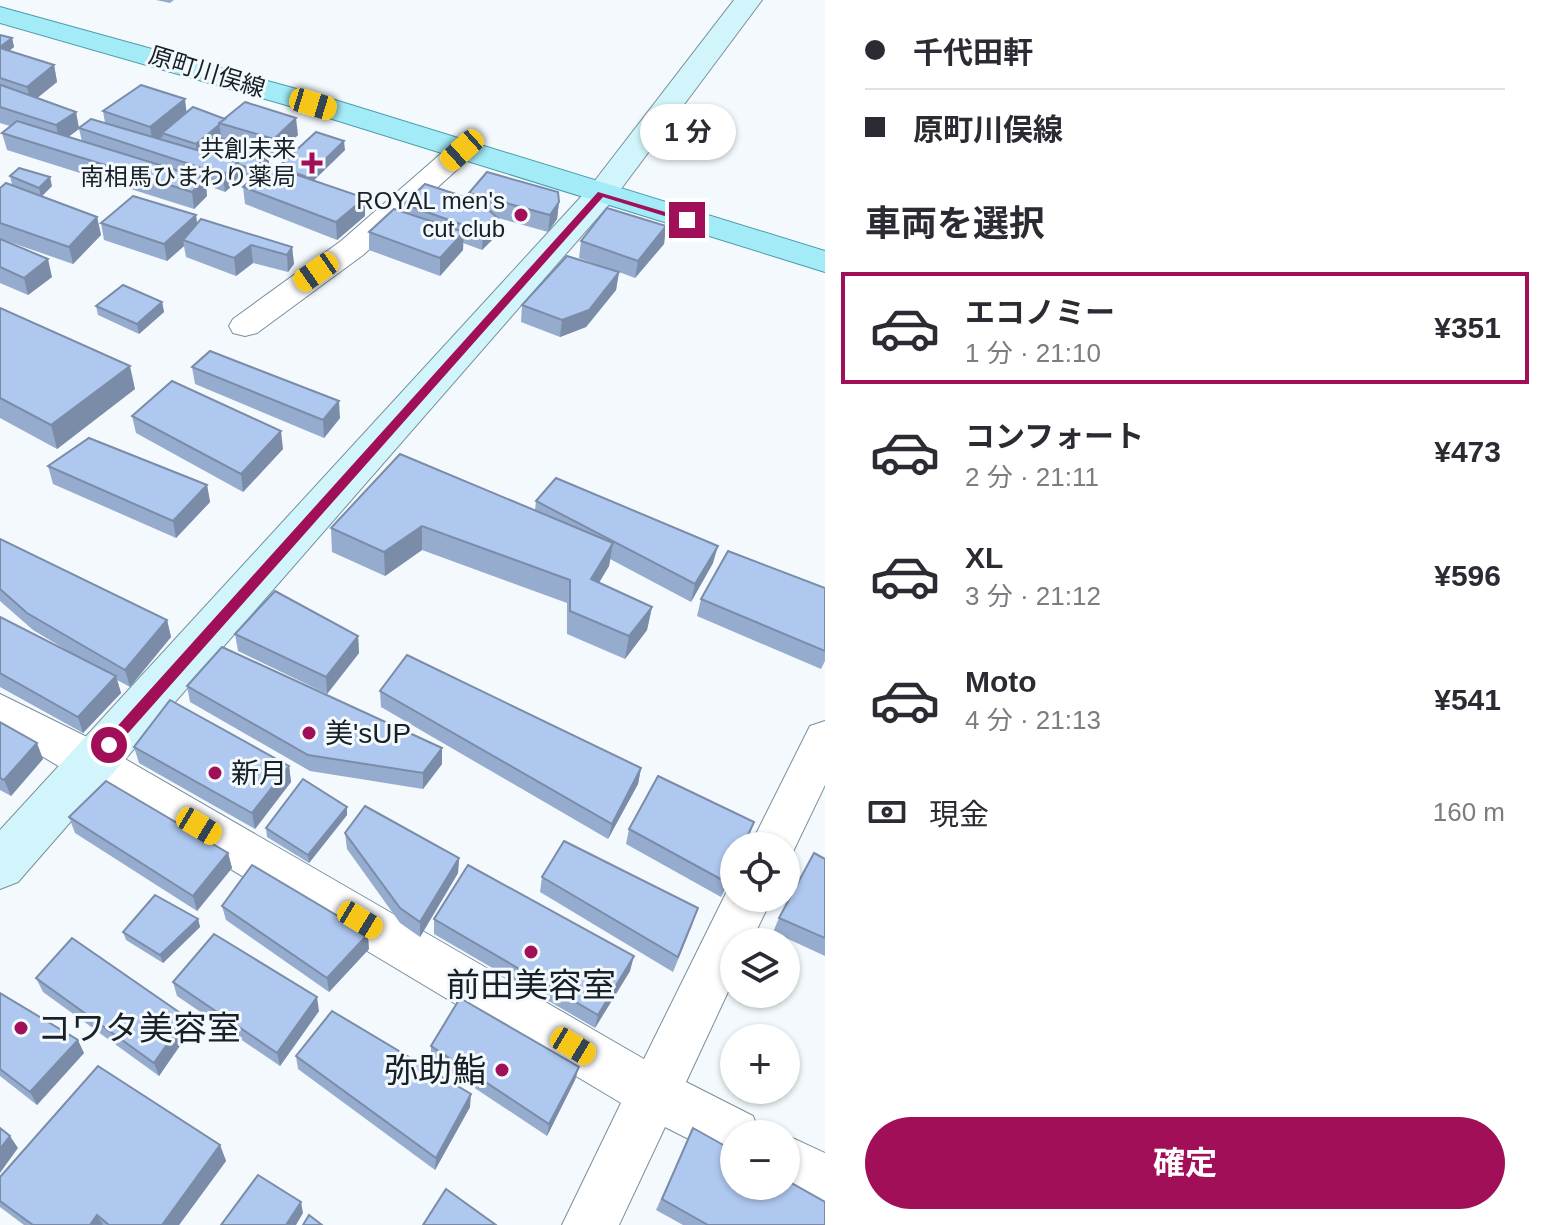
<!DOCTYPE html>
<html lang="ja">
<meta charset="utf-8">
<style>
:root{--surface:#fff;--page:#f7f7f7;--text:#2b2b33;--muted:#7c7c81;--line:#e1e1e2;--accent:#a00f57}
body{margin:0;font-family:Arial,"Noto Sans JP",sans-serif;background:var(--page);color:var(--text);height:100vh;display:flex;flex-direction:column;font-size:30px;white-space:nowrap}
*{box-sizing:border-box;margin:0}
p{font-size:26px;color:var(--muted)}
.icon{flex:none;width:44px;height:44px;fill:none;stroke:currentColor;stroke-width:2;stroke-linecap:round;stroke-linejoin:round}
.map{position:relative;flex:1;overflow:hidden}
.details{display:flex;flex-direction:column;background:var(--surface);width:720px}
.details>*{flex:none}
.guide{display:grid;align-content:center;height:176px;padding:0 40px;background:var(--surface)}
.tools{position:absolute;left:720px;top:832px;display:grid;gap:16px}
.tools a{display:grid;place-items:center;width:80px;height:80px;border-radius:50%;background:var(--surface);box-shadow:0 2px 6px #0004;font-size:40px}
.end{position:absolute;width:36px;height:36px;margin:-18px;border:10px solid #a00f57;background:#fff;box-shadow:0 0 0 4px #fff}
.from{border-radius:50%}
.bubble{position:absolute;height:56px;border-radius:28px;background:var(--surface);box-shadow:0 2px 6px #0004;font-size:26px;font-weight:700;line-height:56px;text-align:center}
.car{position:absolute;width:24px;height:48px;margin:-24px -12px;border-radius:10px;box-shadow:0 0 6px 2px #0007;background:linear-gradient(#f5c518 24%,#345 0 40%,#f5c518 0 76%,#345 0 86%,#f5c518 0)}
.guide b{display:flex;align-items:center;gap:28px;height:76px;font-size:30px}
.guide b+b{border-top:2px solid var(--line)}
.guide i{width:20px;height:20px;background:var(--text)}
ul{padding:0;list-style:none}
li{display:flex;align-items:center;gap:24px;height:112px;margin:0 16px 12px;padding:0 24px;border:4px solid transparent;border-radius:0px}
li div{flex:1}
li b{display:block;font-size:30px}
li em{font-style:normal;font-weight:700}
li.current{border-color:var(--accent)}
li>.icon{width:72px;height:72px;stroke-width:1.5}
h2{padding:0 40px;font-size:36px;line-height:96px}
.pay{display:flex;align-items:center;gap:20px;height:88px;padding:0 40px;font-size:30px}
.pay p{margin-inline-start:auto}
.primary-button{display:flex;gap:16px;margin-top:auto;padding:16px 40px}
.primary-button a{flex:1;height:92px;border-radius:48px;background:var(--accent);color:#fff;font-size:32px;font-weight:700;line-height:92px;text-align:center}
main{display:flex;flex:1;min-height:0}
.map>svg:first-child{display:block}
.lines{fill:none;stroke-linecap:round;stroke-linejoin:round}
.street-casing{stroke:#788f9d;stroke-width:2}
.secondary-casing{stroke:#788f9d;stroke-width:2}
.primary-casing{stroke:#4a9cab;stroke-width:2}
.street{fill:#fff;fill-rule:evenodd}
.secondary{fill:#d1f5fb;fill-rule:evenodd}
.primary{fill:#a3ebf7;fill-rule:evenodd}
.wall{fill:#96acce;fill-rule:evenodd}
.shaded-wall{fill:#7a8ca8}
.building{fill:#afc8f0;stroke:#7a8ca8;stroke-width:2}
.route{fill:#a00f57}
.poi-dot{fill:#a00f57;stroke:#f3f9fc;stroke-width:3}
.labels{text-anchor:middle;stroke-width:6;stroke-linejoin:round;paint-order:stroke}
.far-street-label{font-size:24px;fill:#182127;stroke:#f3f9fc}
.far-poi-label{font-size:24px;fill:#182127;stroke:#f3f9fc;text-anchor:end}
.poi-label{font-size:28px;fill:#182127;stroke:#f3f9fc;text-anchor:start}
.near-poi-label{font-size:34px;fill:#182127;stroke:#f3f9fc}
</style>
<main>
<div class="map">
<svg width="825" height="1225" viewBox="0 0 825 1225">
<rect width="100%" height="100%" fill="#f3f9fc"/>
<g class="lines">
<defs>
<g id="street">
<polygon points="462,141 472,144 476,150 472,156 363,255 257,333 245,336 233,333 229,326 233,319 341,241 452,144"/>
<polygon points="0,694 87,737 644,1059 731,883 734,882 734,898 772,898 751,942 734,942 734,979 686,1082 753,1116 760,1134 734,1134 734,1162 665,1127 619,1225 562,1225 621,1103 0,731"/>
<polygon points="825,721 825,785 789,860 786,861 786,846 750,846 810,726"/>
<polygon points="786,1135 825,1153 825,1209 777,1186 786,1186"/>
</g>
<polygon id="secondary" points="734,0 762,0 612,201 18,882 0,889 0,830 590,187"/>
<polygon id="primary" points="0,7 322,96 825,251 825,272 300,109 0,23"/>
</defs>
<use href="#street" class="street-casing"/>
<use href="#secondary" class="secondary-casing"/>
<use href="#primary" class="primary-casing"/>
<use href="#street" class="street"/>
<use href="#secondary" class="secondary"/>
<use href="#primary" class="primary"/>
</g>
<g class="wall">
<polygon points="156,0 174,0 170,3"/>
<path d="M0,35L12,38L14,47L9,51L54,65L57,82L37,98L76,112L79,128L105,123L103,111L187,113L225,119L298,135L275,156L268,154L269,163L252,178L239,174L240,179L225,192L206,185L207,196L194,209L7,150L2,133L10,126L0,123ZM79,129L82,141L68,137ZM221,134V139L203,152L200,151Z"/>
<polygon points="345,150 313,181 365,216 337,240 245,204 243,187 278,169 278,167"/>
<polygon points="10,176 52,186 42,196 97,217 101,235 73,264 1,239 52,277 28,295 0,283 0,188 26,191 12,185"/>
<polygon points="469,193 559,202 557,219 548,232 498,218 497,235 482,250 463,243 463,250 440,276 369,250 369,232 404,213 404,204 468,198"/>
<polygon points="196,215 197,223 292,247 294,264 288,272 253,263 236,276 186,257 184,246 167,261 104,240 101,223"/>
<polygon points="666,226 664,244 635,278 619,272 616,290 586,327 560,337 521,322 522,305 617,272 579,258 581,241"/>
<polygon points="162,302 164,312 139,334 98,315 96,306"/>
<polygon points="0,308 135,389 57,449 0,418"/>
<polygon points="192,367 340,418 324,438 195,384"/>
<polygon points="132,416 283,449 243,492 136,433"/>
<polygon points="48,466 207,485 210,502 176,538 53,484"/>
<polygon points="536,501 713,563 691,602 610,559 609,566 599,583 652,607 647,630 625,659 567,634 567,603 422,550 385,576 332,552 331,528 535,510"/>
<polygon points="0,539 167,620 171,637 130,687 117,680 121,693 83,733 0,687 0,617 78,657 33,630 0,601"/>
<polygon points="825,588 825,661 821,669 697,616 701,599"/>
<polygon points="235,634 358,636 359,653 327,694 238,651"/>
<polygon points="187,686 442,764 423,789 310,771 190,702"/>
<polygon points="380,691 641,768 638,784 608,839 381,707"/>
<polygon points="0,722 43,759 11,796 0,790"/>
<polygon points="134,747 289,766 291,782 255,829 139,763"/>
<polygon points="347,807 347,815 309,863 267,837 266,828"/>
<polygon points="69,817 228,853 232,868 197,911 75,833"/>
<polygon points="754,822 748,838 721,897 626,844 629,829"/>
<polygon points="345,833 459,858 458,873 420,937 400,923 347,849"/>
<polygon points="825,859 825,956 773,932 779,918"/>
<polygon points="542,877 693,923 673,972 540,892"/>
<polygon points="222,906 369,949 329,992 226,920"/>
<polygon points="198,919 200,927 163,963 126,940 123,932"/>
<polygon points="434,919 630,971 595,1028 434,934"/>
<polygon points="36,978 190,1031 159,1076 43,992"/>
<polygon points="173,982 319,1011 280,1066 177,996"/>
<polygon points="0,993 84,1053 37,1105 0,1076"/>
<polygon points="431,1046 579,1067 575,1080 547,1136 431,1059"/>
<polygon points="296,1056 470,1107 435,1170 298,1069"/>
<polygon points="693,1128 825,1225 683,1225 656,1210"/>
<polygon points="220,1145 226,1161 179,1225 24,1225 0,1207 0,1177"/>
</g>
<g class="shaded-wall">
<polygon points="12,38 14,47 0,58 0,47"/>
<polygon points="54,65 57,82 31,103 27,87"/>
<polygon points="185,99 187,116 162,133 163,136 153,144 150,127"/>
<polygon points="76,112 79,129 60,143 56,125"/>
<polygon points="296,118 298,135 275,156 274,139"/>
<polygon points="219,125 221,134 197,154 196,144"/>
<polygon points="344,141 345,150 308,186 307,177"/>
<polygon points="268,154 269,163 252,178 251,169"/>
<polygon points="238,162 240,179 225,192 223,175"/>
<polygon points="50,177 52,186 41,197 39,188"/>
<polygon points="205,179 207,196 194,209 192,192"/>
<polygon points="365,198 365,216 337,240 336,222"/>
<polygon points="559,202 557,219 548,232 550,215"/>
<polygon points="196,215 198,232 183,240 184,246 167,261 164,244"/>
<polygon points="97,217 101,235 73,264 69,247"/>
<polygon points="498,218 497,235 482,250 483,232"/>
<polygon points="666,226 664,244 635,278 638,261"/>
<polygon points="464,232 463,250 440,276 440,258"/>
<polygon points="251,245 253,263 236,276 234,258"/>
<polygon points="292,247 294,264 288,272 287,255"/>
<polygon points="48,259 52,277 28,295 24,278"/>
<polygon points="619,272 616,290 586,327 560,337 562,320"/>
<polygon points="162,302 164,312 139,334 137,324"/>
<polygon points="130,366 135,389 57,449 51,425"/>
<polygon points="339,401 340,418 324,438 323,420"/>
<polygon points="281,431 283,449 243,492 241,474"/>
<polygon points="207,485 210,502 176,538 173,521"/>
<polygon points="422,526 422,550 385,576 384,552"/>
<polygon points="613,543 609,566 587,602 591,579"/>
<polygon points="718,546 713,563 691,602 695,584"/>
<polygon points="652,607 647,630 625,659 629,636"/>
<polygon points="167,620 171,637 130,687 125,670"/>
<polygon points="358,636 359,653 327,694 326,677"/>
<polygon points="116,676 121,693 83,733 78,717"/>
<polygon points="37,743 43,759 11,796 4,780"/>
<polygon points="442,748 442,764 423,789 423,773"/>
<polygon points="289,766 291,782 255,829 252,813"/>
<polygon points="641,768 638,784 608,839 612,824"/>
<polygon points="347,807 347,815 309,863 308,855"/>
<polygon points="228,853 232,868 197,911 193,896"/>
<polygon points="459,858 458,873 420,937 420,922"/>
<polygon points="734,865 734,868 721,897 726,882"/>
<polygon points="198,919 200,927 163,963 160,955"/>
<polygon points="368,934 369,949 329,992 327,978"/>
<polygon points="634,956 630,971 595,1028 598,1015"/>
<polygon points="317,997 319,1011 280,1066 277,1053"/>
<polygon points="186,1017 190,1031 159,1076 154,1063"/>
<polygon points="78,1040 84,1053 37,1105 30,1092"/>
<polygon points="579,1067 575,1080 547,1136 549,1124"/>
<polygon points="471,1094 470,1107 435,1170 436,1158"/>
<polygon points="10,1136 18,1148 0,1173 0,1149"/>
<polygon points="220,1145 226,1161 179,1225 162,1225"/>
<polygon points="301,1202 303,1213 296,1225 286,1225"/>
<polygon points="97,1215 103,1225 90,1225"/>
</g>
<g class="building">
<polygon points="0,35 12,38 0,47"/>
<polygon points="0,48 54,65 27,87 0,78"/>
<polygon points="1,85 76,112 56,125 0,107 0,86"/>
<polygon points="141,85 185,99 150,127 103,111"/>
<polygon points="245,102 296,118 274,139 219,123"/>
<polygon points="193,107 225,119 219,123 219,125 196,144 162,133"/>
<polygon points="91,119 238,162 223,175 79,128"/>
<polygon points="17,121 205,179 192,192 2,133"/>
<polygon points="316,132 344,141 307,177 278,167"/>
<polygon points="219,138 268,154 251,169 238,164 238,162 203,151"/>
<polygon points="268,165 365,198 336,222 243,187"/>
<polygon points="19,168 50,177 39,188 10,176"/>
<polygon points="487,172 558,192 559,202 550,215 469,193"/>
<polygon points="6,183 97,217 69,247 0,223 0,188"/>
<polygon points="425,184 477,201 498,218 483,232 404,204"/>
<polygon points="133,196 196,215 164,244 101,223"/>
<polygon points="607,208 666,226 638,261 581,241"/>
<polygon points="394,209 464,232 440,258 369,232"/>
<polygon points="201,219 292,247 287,255 251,245 234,258 183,240"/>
<polygon points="0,239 48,259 24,278 0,267"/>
<polygon points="567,256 619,272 589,310 562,320 522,305"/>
<polygon points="123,285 162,302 137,324 96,306"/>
<polygon points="0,308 130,366 51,425 0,398"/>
<polygon points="210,351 339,401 323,420 192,367"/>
<polygon points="172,381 281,431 241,474 132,416"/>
<polygon points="89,438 207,485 173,521 48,466"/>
<polygon points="400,454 613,543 591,579 652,607 629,636 570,611 570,580 422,526 384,552 331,528"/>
<polygon points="556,478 718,546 695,584 536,501"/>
<polygon points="0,539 167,620 125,670 27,613 0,589"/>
<polygon points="728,551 825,588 825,651 701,599"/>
<polygon points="275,591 358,636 326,677 235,634"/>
<polygon points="0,617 116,676 78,717 0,673"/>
<polygon points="222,647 442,748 423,773 308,755 187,686"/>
<polygon points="407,655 641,768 612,824 380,691"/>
<polygon points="170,700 289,766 252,813 134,747"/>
<polygon points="0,722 37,743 4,780 0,778"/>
<polygon points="658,776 754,822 743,846 734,846 734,865 726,882 629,829"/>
<polygon points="303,779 347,807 308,855 266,828"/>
<polygon points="106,781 228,853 193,896 69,817"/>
<polygon points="365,806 459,858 420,922 400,908 345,833"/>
<polygon points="564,841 698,908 678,957 542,877"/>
<polygon points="814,853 825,859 825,938 779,918"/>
<polygon points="252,865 368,934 327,978 222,906"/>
<polygon points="468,865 634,956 598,1015 434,919"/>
<polygon points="155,895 198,919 160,955 123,932"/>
<polygon points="214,934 317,997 277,1053 173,982"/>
<polygon points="72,938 186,1017 154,1063 36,978"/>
<polygon points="0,993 78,1040 30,1092 0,1069"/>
<polygon points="460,998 579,1067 549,1124 431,1046"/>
<polygon points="332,1011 471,1094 436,1158 296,1056"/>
<polygon points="98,1066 220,1145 162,1225 109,1225 97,1215 90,1225 33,1225 0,1201 0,1177"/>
<polygon points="0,1128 10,1136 0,1149"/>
<polygon points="693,1128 734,1151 734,1186 786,1186 786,1180 825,1202 825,1225 708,1225 662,1199"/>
<polygon points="258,1175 301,1202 286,1225 221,1225"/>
<polygon points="446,1189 496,1225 423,1225"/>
<polygon points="309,1215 322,1225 303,1225"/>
</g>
<polygon class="route" points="598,192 692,220 684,222 603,197 114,749 104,749 104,741"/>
<g class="poi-dot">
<path d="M308 151h8v8h8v8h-8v8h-8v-8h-8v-8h8z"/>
<circle cx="521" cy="215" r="8"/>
<circle cx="309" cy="733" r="8"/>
<circle cx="215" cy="773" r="8"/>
<circle cx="531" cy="952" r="8"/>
<circle cx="21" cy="1028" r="8"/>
<circle cx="502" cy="1070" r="8"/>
</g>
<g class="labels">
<g class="far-street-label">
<text transform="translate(207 72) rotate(17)" y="8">原町川俣線</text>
</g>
<g class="far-poi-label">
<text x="296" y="157">共創未来<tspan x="296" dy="28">南相馬ひまわり薬局</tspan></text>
<text x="505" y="209">ROYAL men's<tspan x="505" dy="28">cut club</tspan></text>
</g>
<g class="poi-label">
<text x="325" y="743">美'sUP</text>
<text x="231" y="783">新月</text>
</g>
<g class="near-poi-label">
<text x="531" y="997">前田美容室</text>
<text x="37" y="1040" text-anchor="start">コワタ美容室</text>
<text x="486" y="1082" text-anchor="end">弥助鮨</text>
</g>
</g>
</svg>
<div class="tools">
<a><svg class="icon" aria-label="locate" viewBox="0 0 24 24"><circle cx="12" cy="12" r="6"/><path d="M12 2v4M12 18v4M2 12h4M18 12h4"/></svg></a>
<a><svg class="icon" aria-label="layers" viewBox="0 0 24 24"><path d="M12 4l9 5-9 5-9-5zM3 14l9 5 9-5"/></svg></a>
<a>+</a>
<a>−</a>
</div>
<i class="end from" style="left:109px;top:745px"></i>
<i class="end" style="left:687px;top:220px"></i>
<div class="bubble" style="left:640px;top:104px;width:96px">1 分</div>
<i class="car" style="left:313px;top:104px;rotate:107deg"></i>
<i class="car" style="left:462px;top:150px;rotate:228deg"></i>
<i class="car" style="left:316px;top:272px;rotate:235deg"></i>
<i class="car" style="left:199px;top:826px;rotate:121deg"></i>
<i class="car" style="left:360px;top:920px;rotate:121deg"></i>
<i class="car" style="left:573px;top:1046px;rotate:121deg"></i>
</div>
<section class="details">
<div class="guide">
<b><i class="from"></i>千代田軒</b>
<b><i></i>原町川俣線</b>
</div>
<h2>車両を選択</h2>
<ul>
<li class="current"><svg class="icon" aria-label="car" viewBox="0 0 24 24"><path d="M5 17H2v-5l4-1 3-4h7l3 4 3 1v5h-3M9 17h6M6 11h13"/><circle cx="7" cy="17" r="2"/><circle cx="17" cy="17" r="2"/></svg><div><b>エコノミー</b><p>1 分 · 21:10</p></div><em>¥351</em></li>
<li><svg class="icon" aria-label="car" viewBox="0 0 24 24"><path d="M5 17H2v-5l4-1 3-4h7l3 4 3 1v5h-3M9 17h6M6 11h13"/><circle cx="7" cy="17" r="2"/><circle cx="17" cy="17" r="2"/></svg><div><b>コンフォート</b><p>2 分 · 21:11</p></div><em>¥473</em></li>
<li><svg class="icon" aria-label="car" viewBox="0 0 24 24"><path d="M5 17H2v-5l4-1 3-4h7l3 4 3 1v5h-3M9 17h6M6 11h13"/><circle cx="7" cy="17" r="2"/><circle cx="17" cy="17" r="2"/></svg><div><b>XL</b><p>3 分 · 21:12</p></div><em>¥596</em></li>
<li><svg class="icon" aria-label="car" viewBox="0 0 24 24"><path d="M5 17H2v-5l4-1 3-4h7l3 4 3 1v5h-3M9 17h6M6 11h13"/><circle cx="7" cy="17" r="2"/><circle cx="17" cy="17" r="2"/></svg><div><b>Moto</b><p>4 分 · 21:13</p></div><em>¥541</em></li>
</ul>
<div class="pay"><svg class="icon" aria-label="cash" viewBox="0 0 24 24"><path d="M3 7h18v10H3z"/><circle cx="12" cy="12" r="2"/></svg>現金<p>160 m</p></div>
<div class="primary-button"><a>確定</a></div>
</section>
</main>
